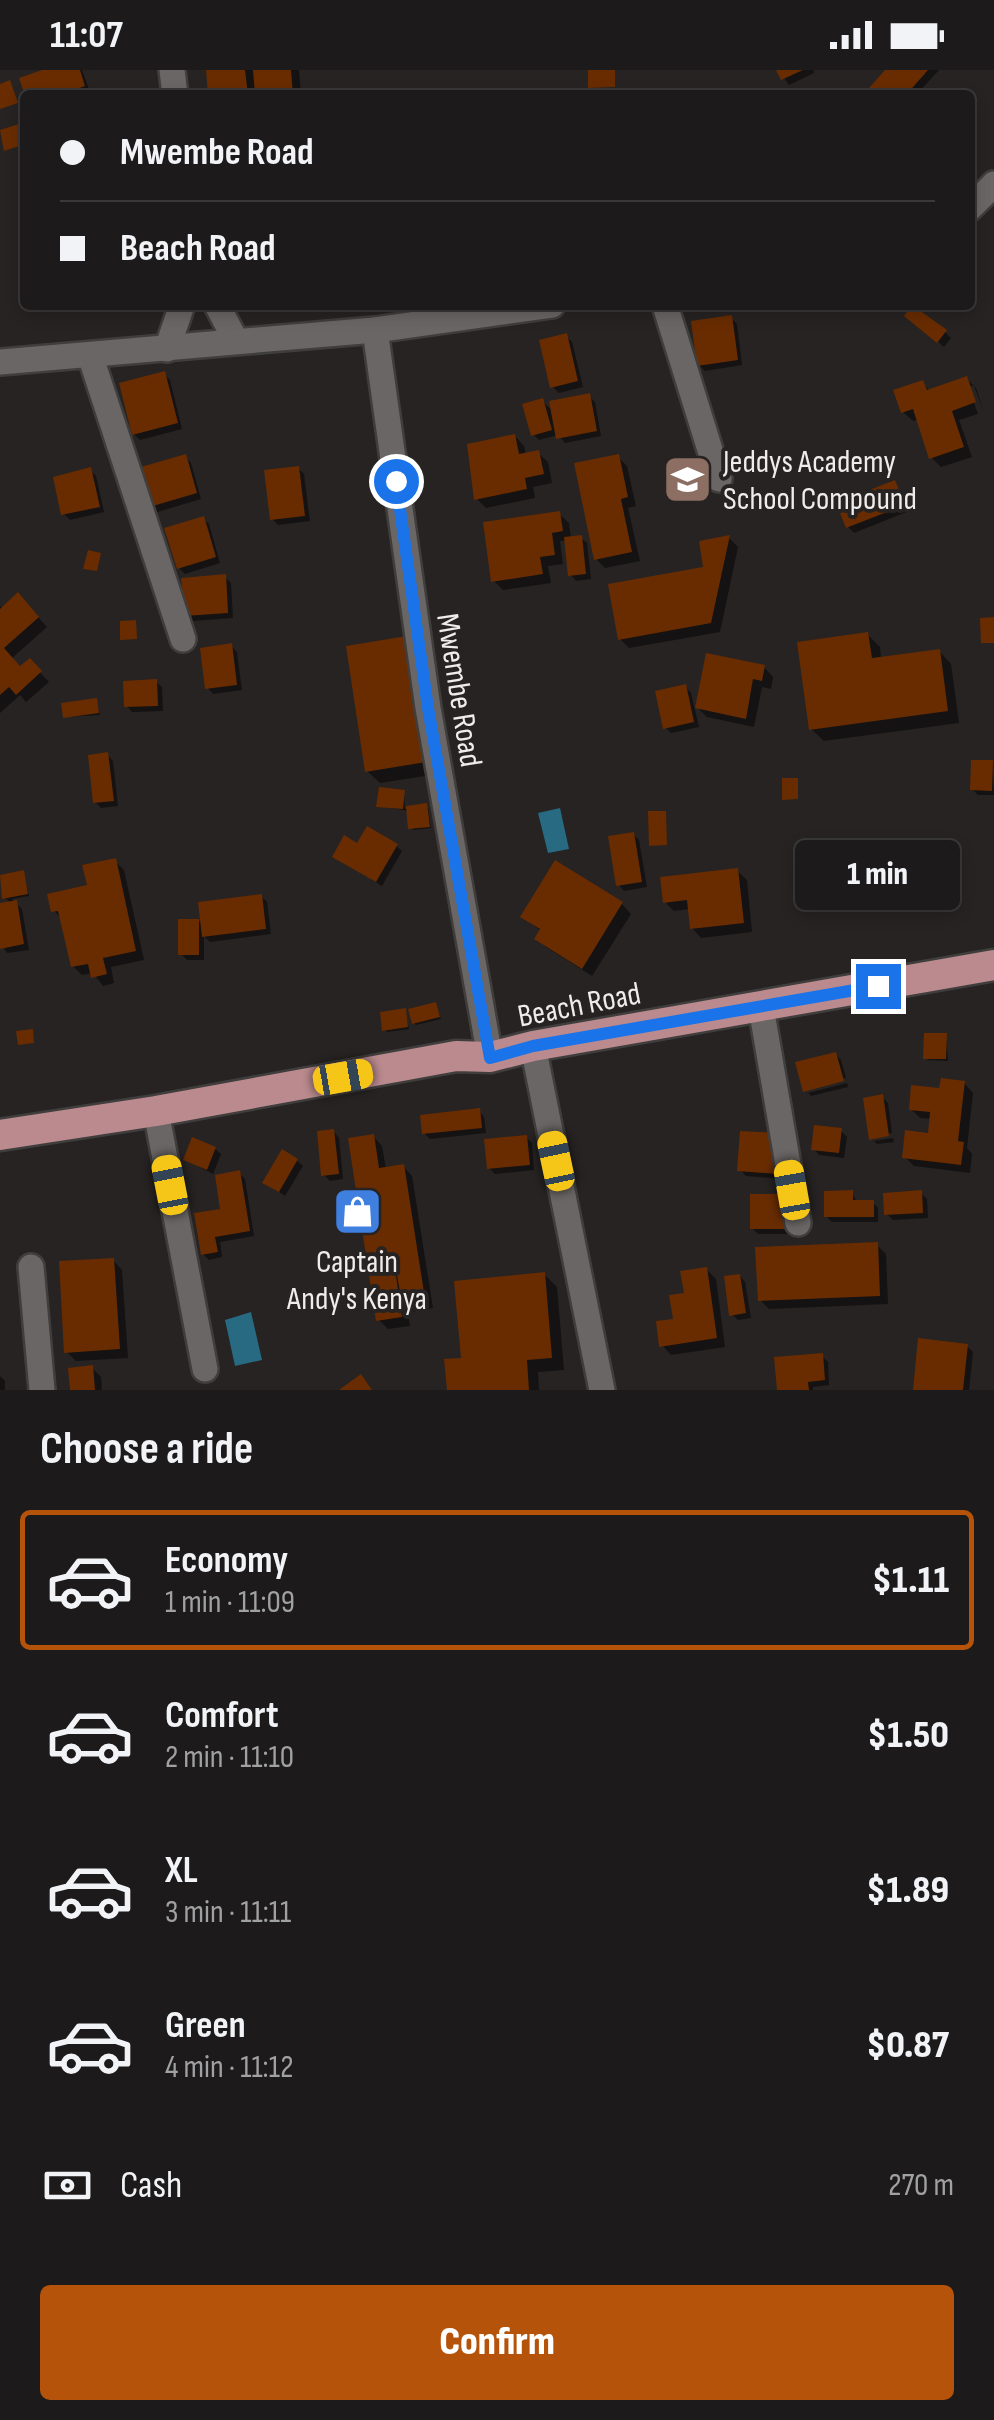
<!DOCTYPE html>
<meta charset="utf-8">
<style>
:root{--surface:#1c1a1a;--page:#292727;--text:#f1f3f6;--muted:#a0a1a2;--line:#3a3839;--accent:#b45309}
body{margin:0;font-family:"Sofia Sans Condensed",sans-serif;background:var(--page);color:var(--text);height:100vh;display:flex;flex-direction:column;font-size:38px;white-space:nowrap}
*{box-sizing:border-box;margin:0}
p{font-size:32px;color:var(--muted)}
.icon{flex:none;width:55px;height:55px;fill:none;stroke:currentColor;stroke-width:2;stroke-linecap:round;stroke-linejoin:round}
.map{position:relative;height:1320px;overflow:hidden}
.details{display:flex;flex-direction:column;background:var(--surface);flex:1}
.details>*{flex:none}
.guide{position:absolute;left:20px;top:20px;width:955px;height:220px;border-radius:10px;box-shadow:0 5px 15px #0003,0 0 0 2px var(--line);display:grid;align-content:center;height:220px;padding:0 40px;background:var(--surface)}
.end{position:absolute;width:45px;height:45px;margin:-22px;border:12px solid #1a73e8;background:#fff;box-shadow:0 0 0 5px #fff}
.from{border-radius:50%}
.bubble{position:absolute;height:70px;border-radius:10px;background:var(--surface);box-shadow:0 5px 15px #0003,0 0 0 2px var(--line);font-size:32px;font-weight:800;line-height:70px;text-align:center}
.car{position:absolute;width:30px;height:60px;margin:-30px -15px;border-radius:12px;box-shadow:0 0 8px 2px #0007;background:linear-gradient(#f5c518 24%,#345 0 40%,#f5c518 0 76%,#345 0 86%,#f5c518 0)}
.guide b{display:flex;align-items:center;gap:35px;height:95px;font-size:38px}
.guide b+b{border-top:2px solid var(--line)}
.guide i{width:25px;height:25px;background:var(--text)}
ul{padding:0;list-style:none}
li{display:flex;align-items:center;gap:30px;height:140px;margin:0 20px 15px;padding:0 20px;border:5px solid transparent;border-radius:10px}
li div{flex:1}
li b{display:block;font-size:38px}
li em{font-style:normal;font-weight:800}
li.selected{border-color:var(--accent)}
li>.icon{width:90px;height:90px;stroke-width:1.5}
h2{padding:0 40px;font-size:45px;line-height:120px}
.pay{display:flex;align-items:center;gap:25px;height:110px;padding:0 40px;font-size:38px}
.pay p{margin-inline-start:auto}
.primary-button{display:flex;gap:20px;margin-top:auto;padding:20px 40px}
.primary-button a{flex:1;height:115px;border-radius:10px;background:var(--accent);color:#fff;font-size:40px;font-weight:800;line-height:115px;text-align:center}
.status{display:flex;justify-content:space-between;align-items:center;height:70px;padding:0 50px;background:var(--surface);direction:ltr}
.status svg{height:28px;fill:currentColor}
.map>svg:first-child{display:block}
.water{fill:#286a82}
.shadow{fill:#0007}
.building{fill:#692c00}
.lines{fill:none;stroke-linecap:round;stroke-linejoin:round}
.minor-casing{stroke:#403e3d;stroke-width:30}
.major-casing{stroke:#403e3d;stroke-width:35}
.minor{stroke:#696665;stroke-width:25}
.major{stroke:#ba8a8e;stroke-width:30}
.route{stroke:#1a73e8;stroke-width:12}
.labels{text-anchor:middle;stroke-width:8;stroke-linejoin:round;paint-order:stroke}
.poi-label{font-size:32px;fill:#efedec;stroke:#262322;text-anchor:start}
.street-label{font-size:32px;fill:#efedec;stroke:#262322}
</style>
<div class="status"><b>11:07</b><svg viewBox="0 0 49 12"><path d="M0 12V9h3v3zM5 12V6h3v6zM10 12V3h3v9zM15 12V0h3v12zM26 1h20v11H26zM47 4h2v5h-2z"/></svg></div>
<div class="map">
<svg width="994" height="1320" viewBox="0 0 994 1320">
<rect width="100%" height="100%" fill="#262322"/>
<g class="water">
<polygon points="560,738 569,779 548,783 538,743"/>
<polygon points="251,1242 262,1290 235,1296 225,1250"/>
</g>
<g class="shadow">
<polygon points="49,0 82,0 91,25 101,25 28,25"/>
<polygon points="208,0 299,0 301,25 211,25"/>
<polygon points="779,0 813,0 814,3 789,15"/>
<polygon points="889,0 939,0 916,25 879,25"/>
<polygon points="731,248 737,254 742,295 705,301 699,295"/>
<polygon points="913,251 945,262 951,268 944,277"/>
<polygon points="566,266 572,272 583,317 559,323 553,317"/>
<polygon points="164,304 170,310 182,359 140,370 134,364"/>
<polygon points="967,309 976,318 984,342 974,316 968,316 978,344 959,350 972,387 941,397 932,388 919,349 913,351 903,342 922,313 930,321"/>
<polygon points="589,326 595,332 601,366 565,373 558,365 539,370 533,364 542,331 554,342"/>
<polygon points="515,366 524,376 526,385 538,383 548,392 552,413 533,417 535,428 486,438 477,429"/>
<polygon points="185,387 191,393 201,429 154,443 137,401"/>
<polygon points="618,387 627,396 636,436 628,438 640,491 605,498 596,489"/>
<polygon points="298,398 304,404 310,451 278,455 272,449"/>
<polygon points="90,400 96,406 104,442 70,450 64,444"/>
<polygon points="895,413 909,441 854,463 848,457"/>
<polygon points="559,444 569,453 571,469 581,468 587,473 591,509 576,511 571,505 567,470 560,471 563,494 548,496 551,513 503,520 493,510"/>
<polygon points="203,449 209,454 220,493 185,504 179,498"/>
<polygon points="729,468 738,477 720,562 629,578 620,569 706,499"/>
<polygon points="225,507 231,513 233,548 192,551 186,545"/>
<polygon points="27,535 47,557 11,589 20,599 29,591 49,612 26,632 20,625 0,643 0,536 3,539"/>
<polygon points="867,564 880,577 881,589 939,581 951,594 959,653 824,671 811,659"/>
<polygon points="231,576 237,582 242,620 213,624 208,618"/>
<polygon points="348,578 438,704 380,713 367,701"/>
<polygon points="764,597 773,607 771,619 762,617 754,657 707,647 698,638"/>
<polygon points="156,612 162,617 163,641 132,642 127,636"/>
<polygon points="686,617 691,623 699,657 671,663 665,657"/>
<polygon points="96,630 100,645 65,647"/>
<polygon points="107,685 113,691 118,736 101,738 95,732"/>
<polygon points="992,693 994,725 978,725 972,719"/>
<polygon points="404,722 405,739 428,738 431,758 413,760 409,741 379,736"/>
<polygon points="633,764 639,770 647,817 624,821 619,815"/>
<polygon points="358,776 396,776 402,781 382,816 335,786"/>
<polygon points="115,791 124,800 144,890 111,897 114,913 103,916 93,903 82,905 73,896 63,850 54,841 90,817"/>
<polygon points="556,794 622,834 631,844 592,906 546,877 537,868 541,861 523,847"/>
<polygon points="737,801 747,810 752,862 701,868 692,858 690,839 674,841 665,832"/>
<polygon points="24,803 29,826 12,829 22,839 29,880 7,883 0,871 0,836 11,834 5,827"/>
<polygon points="261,826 267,832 271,864 210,872 204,866 204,890 187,890 181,884 181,852 202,851"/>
<polygon points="435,935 441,949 416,955 414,953"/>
<polygon points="405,941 409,959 387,962 385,960"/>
<polygon points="946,965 948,991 928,990 926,988"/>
<polygon points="835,984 841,990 846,1008 805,1018"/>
<polygon points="847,1013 848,1017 811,1026 808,1023"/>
<polygon points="964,1013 973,1023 967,1078 972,1084 970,1103 914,1096 905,1087 930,1066 932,1049 920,1048 911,1039 942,1020"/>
<polygon points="882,1027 888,1033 892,1063 873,1066 873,1070 871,1068"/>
<polygon points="479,1041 484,1047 486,1063 430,1069 424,1063"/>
<polygon points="841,1061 847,1067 844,1088 819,1085 814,1079"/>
<polygon points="334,1062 339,1068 343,1109 330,1111 324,1105"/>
<polygon points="373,1066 382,1076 386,1099 403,1096 412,1106 433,1238 408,1243 410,1256 388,1259 379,1250"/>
<polygon points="779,1066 783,1109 746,1106 740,1100"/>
<polygon points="526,1067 532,1073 534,1100 495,1104 489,1098"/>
<polygon points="893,1068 894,1072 877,1074 874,1071"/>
<polygon points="215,1079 221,1084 213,1104 186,1090"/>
<polygon points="297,1091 303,1096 285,1126 265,1112"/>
<polygon points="239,1103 245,1109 254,1166 220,1172 222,1187 209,1190 203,1184"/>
<polygon points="852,1123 857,1132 872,1132 878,1138 878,1152 832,1152 826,1146"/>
<polygon points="921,1123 927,1129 928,1148 893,1150 887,1144"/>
<polygon points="752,1127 798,1164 758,1164 752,1158"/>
<polygon points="877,1175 886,1184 888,1234 769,1239 760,1230"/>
<polygon points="113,1190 122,1200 128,1288 76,1291 67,1282"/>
<polygon points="707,1200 716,1209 725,1277 671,1285 662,1275 686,1225"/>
<polygon points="544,1204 557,1217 564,1300 538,1302 539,1320 449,1320 464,1290"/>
<polygon points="740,1206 745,1212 751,1248 738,1250 732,1244"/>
<polygon points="967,1276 973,1282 969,1320 916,1320"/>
<polygon points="822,1286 828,1292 829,1315 813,1317 813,1320 779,1320"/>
<polygon points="92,1298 101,1307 102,1320 73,1320"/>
<polygon points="0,1306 5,1311 5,1320 0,1320"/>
</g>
<g class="building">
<polygon points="42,0 80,0 85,16 60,25 25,25 19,8"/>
<polygon points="206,0 245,0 248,25 208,25"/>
<polygon points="253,0 291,0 293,25 255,25"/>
<polygon points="588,0 615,0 615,17 588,18"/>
<polygon points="776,0 803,0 781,10"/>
<polygon points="885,0 928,0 906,25 876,25 869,18"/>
<polygon points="10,10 18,33 0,39 0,14"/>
<polygon points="25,52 25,74 4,81 0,60"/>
<polygon points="912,235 947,260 937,273 904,246"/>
<polygon points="732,245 738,290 697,296 691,251"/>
<polygon points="567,263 578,311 550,318 539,270"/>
<polygon points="165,301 178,353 132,365 119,313"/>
<polygon points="967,306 976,332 952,341 964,377 929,389 913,339 901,343 893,320 923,310 927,320"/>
<polygon points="590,323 597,361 556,369 549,331"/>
<polygon points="543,328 552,360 531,366 522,334"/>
<polygon points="515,364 519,384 539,380 544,404 525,408 527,419 474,430 467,374"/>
<polygon points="186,384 197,423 146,438 134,399"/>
<polygon points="619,384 628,427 621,429 632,482 594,490 574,393"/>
<polygon points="299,396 305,446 270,450 264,400"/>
<polygon points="91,397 100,437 61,445 53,407"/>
<polygon points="895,410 905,435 846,458 836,433"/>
<polygon points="560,441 563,461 552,463 555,485 540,487 543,504 491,512 483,452"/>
<polygon points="204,446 216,487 177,499 164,458"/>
<polygon points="582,465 586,504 568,506 564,467"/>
<polygon points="730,465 711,553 618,570 608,514 703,497 699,471"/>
<polygon points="88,480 101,483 97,501 83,499"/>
<polygon points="226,504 228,543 184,546 181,508"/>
<polygon points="18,522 39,547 4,578 20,596 30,588 42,601 16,625 9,617 0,625 0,539"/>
<polygon points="994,547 994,573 981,573 980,548"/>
<polygon points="136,550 137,569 120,570 120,551"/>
<polygon points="868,562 872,588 940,579 948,641 809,660 797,572"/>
<polygon points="407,566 426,692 365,702 346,576"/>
<polygon points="232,573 237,615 205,619 200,578"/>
<polygon points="706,583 765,595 762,611 753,609 746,649 695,638"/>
<polygon points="157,609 158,636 124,637 123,611"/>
<polygon points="686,614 694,652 663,659 655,621"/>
<polygon points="97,628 99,643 63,648 61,633"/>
<polygon points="108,682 114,731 93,733 88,685"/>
<polygon points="971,690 993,690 992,721 970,720"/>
<polygon points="782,708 798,708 798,729 782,730"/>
<polygon points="379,717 405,720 403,739 376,737"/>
<polygon points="427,733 430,757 408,759 406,736"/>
<polygon points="648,741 666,741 667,775 649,776"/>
<polygon points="367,756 398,774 376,812 332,787 344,765 357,773"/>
<polygon points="634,762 642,812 616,816 608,766"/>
<polygon points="116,788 136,881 103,888 107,904 91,908 88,894 71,897 58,841 51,842 47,824 87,815 82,795"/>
<polygon points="555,790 623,832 582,899 534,869 540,859 520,847"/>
<polygon points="738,798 744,853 690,859 687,830 663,833 660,807"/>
<polygon points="24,800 28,824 2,829 0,805"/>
<polygon points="262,824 266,859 202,867 198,832"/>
<polygon points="17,830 24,874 0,879 0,833"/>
<rect x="178" y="849" width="21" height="36"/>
<polygon points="436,932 440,947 412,954 408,939"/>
<polygon points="406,938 408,957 382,961 380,942"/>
<polygon points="33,959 34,973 18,975 16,961"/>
<polygon points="924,963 947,963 946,989 923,989"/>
<polygon points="836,982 844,1011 803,1022 795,992"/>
<polygon points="941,1008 965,1011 958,1071 964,1072 961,1095 902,1088 905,1060 928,1063 930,1042 909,1040 911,1015 939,1018"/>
<polygon points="883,1024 889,1066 869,1070 863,1028"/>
<polygon points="480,1038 482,1058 422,1064 420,1045"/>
<polygon points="814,1055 842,1058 839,1083 811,1080"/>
<polygon points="334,1059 339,1104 321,1106 317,1061"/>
<polygon points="740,1061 780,1063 778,1104 737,1101"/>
<polygon points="374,1064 379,1098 404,1094 425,1229 402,1233 392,1178 402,1247 376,1251 348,1068"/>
<polygon points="527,1065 530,1095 487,1099 484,1069"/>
<polygon points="192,1067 216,1077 207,1100 183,1090"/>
<polygon points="282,1079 298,1089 279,1122 262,1113"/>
<polygon points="240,1100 250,1161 215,1167 218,1182 201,1185 194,1143 220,1139 215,1105"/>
<polygon points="853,1120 853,1130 874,1130 874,1147 824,1147 824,1121"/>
<polygon points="922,1120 923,1143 884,1145 883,1123"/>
<rect x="750" y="1124" width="43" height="35"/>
<polygon points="878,1172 880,1226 758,1231 755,1177"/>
<polygon points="114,1188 120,1279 64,1283 59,1191"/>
<polygon points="707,1197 717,1268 659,1277 656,1251 673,1249 669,1225 684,1223 680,1201"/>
<polygon points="545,1202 552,1288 527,1290 529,1320 447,1320 444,1289 461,1288 454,1211"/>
<polygon points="740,1204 746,1243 729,1246 724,1206"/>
<polygon points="918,1268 968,1274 963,1320 913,1320"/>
<polygon points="823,1283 825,1310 808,1312 809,1320 777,1320 774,1287"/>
<polygon points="93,1295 95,1320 70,1320 68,1298"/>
<polygon points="361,1304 372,1320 339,1320"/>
</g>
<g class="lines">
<defs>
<g id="minor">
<polyline points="172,0 175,25"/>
<polyline points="970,138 994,114"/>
<polyline points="217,235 236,271"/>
<polyline points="665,235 719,409"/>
<polyline points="375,260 428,638 490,987"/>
<polyline points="167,279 182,235"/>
<polyline points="90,285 183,569"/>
<polyline points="0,292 375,260 552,235"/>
<polyline points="761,937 798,1153"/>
<polyline points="533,976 602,1320"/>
<polyline points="156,1041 205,1299"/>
<polyline points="31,1197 42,1320"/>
</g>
<polyline id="major" points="0,1065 156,1041 456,986 490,987 533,976 994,895"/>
</defs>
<use href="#minor" class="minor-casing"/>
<use href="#major" class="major-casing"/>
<use href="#minor" class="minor"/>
<use href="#major" class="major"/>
</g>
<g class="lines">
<polyline class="route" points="396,411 428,638 490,988 533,976 878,916"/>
</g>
<defs>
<symbol id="school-square" viewBox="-11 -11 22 22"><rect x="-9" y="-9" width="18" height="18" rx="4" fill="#8d6e63" stroke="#262322"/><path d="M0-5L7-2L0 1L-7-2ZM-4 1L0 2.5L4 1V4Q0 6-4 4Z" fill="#fff"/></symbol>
<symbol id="shop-square" viewBox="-11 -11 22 22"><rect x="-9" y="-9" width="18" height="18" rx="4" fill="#3f7fe0" stroke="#262322"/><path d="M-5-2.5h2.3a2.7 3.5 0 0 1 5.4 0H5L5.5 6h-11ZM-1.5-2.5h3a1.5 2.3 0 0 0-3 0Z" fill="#fff"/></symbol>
</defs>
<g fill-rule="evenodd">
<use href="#school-square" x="660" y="382" width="55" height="55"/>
<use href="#shop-square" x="330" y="1114" width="55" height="55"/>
</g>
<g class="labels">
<g class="poi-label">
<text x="723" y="402">Jeddys Academy<tspan x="723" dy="37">School Compound</tspan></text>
<text x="357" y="1202" text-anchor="middle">Captain<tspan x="357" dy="37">Andy's Kenya</tspan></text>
</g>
<g class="street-label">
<text transform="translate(460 620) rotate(81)" y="11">Mwembe Road</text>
<text transform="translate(579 934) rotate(-11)" y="11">Beach Road</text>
</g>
</g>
</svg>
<i class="end from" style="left:396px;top:411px"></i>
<i class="end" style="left:878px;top:916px"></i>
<div class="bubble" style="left:795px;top:770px;width:165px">1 min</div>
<i class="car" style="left:343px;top:1007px;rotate:80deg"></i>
<i class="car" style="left:556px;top:1091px;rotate:348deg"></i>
<i class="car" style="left:170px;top:1115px;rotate:349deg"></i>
<i class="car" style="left:792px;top:1120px;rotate:350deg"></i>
<div class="guide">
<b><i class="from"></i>Mwembe Road</b>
<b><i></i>Beach Road</b>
</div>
</div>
<section class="details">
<h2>Choose a ride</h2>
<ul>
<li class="selected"><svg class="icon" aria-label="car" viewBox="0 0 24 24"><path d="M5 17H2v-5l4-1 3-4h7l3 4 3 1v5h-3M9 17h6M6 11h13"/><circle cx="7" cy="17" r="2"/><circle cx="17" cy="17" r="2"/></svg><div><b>Economy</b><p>1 min · 11:09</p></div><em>$1.11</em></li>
<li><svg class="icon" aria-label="car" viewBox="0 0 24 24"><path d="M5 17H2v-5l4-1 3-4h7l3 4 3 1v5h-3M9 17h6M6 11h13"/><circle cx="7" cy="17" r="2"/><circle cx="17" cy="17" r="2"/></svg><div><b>Comfort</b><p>2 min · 11:10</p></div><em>$1.50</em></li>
<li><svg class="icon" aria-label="car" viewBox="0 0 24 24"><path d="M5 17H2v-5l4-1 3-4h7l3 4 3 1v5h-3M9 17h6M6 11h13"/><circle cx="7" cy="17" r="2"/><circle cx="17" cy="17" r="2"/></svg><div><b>XL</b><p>3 min · 11:11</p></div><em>$1.89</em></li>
<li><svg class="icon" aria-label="car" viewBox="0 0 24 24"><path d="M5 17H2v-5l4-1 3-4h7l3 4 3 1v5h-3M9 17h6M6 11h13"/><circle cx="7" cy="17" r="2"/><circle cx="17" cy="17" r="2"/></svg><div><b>Green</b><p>4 min · 11:12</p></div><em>$0.87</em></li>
</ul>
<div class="pay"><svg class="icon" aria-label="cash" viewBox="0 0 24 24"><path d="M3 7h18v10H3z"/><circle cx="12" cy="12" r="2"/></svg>Cash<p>270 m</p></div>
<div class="primary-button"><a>Confirm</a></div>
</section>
